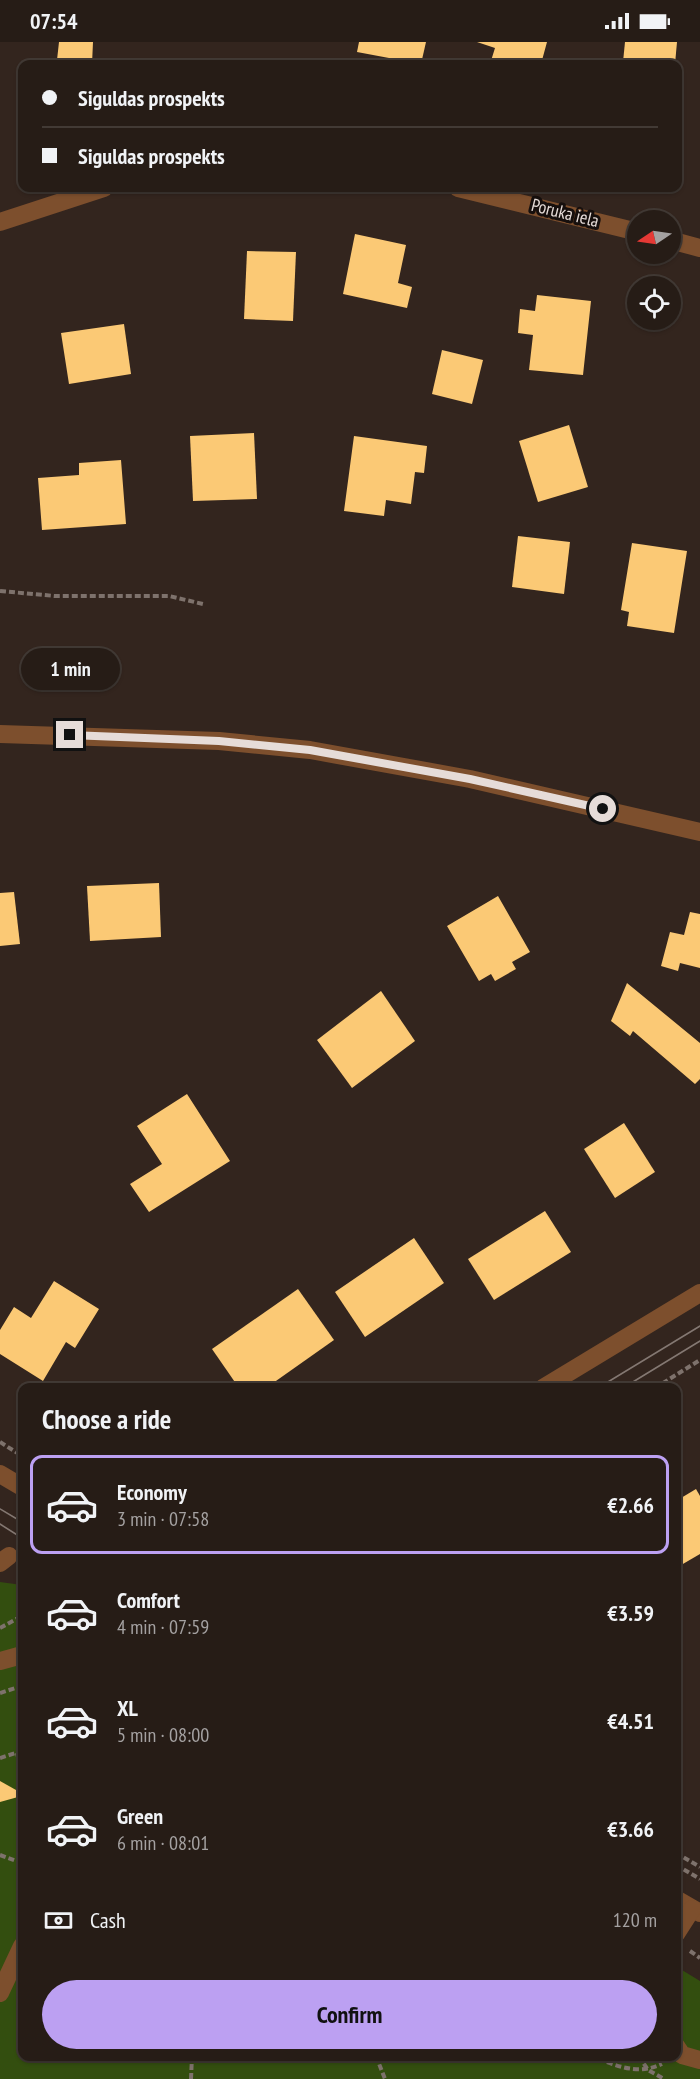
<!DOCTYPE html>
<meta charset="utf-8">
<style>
:root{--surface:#261c16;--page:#322923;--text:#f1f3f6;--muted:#a4a1a1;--line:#423a35;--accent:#bca0f2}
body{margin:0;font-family:"PT Sans Narrow",sans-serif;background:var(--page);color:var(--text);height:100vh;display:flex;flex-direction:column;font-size:22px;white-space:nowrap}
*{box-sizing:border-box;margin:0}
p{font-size:20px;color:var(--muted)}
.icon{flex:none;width:33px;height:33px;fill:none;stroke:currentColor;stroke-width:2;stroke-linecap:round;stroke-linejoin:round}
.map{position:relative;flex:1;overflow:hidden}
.side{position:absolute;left:18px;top:1341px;width:663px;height:678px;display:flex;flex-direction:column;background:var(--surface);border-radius:12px;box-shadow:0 2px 4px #0004,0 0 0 2px var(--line)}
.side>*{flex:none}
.banner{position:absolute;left:18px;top:18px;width:664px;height:132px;border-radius:12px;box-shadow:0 2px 4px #0004,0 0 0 2px var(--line);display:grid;align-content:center;height:132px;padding:0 24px;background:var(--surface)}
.needle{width:39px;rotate:257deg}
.buttons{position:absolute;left:627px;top:168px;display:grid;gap:12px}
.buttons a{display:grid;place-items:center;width:54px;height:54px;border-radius:50%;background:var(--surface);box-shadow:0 2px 4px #0004,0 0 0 2px var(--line);font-size:30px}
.end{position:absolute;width:27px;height:27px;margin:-14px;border:8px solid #e6dcd8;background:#111;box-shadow:0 0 0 3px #111}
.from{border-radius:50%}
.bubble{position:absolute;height:42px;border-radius:21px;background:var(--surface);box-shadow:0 2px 4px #0004,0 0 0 2px var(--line);font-size:20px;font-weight:700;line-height:42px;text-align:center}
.banner b{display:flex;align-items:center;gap:21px;height:57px;font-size:22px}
.banner b+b{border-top:2px solid var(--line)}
.banner i{width:15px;height:15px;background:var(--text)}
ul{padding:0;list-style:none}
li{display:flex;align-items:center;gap:18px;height:99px;margin:0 12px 9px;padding:0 12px;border:3px solid transparent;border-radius:12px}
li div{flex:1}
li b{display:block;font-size:22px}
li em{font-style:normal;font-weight:700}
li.current{border-color:var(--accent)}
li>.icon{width:54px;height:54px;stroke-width:1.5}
h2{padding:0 24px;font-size:27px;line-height:72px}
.pay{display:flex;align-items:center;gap:15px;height:66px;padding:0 24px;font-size:22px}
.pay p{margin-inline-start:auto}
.primary-button{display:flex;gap:12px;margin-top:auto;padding:12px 24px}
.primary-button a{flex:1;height:69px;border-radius:36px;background:var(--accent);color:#111;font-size:24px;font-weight:700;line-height:69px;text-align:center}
.status{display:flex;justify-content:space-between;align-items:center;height:42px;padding:0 30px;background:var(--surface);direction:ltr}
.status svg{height:16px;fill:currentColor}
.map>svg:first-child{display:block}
.green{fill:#334e0f}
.building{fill:#fbc975}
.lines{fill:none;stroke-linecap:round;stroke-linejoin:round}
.path{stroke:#7e726c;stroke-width:4;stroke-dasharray:6 3;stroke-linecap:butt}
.minor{stroke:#7d4f2d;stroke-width:18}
.tram{stroke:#847872;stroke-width:1.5}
.route{stroke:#e6dcd8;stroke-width:8}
.labels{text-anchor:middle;stroke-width:6;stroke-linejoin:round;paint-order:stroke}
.street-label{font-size:18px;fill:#e6dcd8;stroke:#160f0d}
</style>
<div class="status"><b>07:54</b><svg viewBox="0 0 49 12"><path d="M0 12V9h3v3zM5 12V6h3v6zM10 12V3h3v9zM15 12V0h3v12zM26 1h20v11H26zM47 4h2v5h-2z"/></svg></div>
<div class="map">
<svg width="700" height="2037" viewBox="0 0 700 2037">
<rect width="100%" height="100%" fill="#33251e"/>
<polygon class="green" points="0,1540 22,1543 22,2014 676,2014 677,1925 700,1939 700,2037 0,2037"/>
<g class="building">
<polygon points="59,0 93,0 92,22 47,22 47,17 57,18"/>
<polygon points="359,0 426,0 421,22 357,10"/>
<polygon points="477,0 547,0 541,22 490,22 495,6"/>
<polygon points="625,0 677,0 675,22 623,20"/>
<polygon points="355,192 406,203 398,241 412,245 407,266 343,252"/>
<polygon points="247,209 296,210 293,279 244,277"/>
<polygon points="537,253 591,259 583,333 529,328 533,293 518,291 520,267 535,269"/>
<polygon points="124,282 131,332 69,342 61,291"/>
<polygon points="442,308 483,318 472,362 432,352"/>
<polygon points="569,383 588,445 538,460 519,399"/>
<polygon points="254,391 257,457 193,459 190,394"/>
<polygon points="354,394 427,404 424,431 415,430 411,462 386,458 384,474 344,469"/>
<polygon points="121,418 126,482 42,488 38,436 79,433 79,421"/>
<polygon points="518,494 570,500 564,552 512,545"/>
<polygon points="632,501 687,509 674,591 627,584 629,570 621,568"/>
<polygon points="159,841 161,895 90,899 87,844"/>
<polygon points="14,850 20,902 0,904 0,851"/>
<polygon points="498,854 530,910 512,920 516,927 495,939 491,932 479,939 447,884"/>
<polygon points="690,870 700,872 700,926 680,921 678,929 661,924 670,890 684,893"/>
<polygon points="627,941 700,1001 700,1037 695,1042 633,989 630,994 611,979"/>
<polygon points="381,949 415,999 352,1046 317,998"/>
<polygon points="187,1052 230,1119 149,1170 130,1142 162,1122 137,1084"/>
<polygon points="624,1081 655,1130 615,1156 584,1107"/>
<polygon points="545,1169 571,1210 494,1258 468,1217"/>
<polygon points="414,1196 444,1241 365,1295 335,1250"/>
<polygon points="54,1239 99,1267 75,1306 66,1300 43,1339 0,1312 0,1288 14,1265 31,1276"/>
<polygon points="298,1247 334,1298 266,1346 239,1346 212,1307"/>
<polygon points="696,1447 700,1454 700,1512 676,1526 676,1459"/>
<polygon points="0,1739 16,1748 18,1755 0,1760"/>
</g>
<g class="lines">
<g class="path">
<polyline points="0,549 55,554 169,554 203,562"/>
<polyline points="655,1346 700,1318"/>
<polyline points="0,1400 22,1414"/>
<polyline points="0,1586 22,1574"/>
<polyline points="0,1651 22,1644"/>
<polyline points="17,1711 22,1732"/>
<polyline points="0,1716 22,1709"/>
<polyline points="676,1811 700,1825"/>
<polyline points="0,1813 22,1821"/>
<polyline points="676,1823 700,1837"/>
<polyline points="690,1909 700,1916"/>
<polyline points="376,2014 385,2037"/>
<path d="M590,2014C616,2023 636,2034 662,2022"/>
<polyline points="639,2014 648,2028 664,2037"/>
<polyline points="191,2037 192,2014"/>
</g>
<g class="minor">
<polyline points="458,146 638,190"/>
<polyline points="0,180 104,146"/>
<polyline points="670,198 700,206"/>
<polyline points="0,692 219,699 310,708 470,737 700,790"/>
<polyline points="543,1346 700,1251"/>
<polyline points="0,1432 22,1445"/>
<polyline points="0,1521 9,1514"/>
<polyline points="0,1619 22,1613"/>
<polyline points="676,1857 700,1871"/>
<polyline points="676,1892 692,1867"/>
<polyline points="0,1951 22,1904"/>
<polyline points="676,2004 682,2013 700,2018"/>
</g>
<g class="tram">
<polyline points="598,1346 700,1284"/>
<polyline points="623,1346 700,1299"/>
<polyline points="0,1467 22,1480"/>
<polyline points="0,1482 22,1496"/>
</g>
</g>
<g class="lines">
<polyline class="route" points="70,693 219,699 310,708 470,737 603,767"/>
</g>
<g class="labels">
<g class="street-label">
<text transform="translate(565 171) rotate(14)" y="6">Poruka iela</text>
</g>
</g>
</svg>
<div class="buttons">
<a><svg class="needle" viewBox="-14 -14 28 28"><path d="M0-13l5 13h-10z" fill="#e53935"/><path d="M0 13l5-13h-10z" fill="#a4a1a1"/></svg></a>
<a><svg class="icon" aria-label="locate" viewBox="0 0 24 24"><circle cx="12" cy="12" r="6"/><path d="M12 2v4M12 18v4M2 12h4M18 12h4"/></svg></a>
</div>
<i class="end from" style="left:603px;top:767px"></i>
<i class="end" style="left:70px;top:693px"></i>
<div class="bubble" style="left:21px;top:606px;width:99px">1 min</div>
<div class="banner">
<b><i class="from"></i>Siguldas prospekts</b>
<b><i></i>Siguldas prospekts</b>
</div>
<section class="side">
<h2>Choose a ride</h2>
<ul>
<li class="current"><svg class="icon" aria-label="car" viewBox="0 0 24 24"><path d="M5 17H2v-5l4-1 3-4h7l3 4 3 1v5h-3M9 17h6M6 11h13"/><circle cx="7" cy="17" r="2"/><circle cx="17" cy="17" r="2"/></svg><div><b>Economy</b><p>3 min · 07:58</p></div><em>€2.66</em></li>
<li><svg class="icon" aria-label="car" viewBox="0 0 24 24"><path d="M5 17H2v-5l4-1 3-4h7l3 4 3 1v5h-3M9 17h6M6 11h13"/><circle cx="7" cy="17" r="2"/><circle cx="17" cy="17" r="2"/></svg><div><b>Comfort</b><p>4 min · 07:59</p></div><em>€3.59</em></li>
<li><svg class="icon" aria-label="car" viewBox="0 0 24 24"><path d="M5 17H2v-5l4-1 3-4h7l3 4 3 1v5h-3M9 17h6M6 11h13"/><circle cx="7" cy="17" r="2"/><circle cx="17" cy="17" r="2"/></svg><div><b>XL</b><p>5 min · 08:00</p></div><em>€4.51</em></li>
<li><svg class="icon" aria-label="car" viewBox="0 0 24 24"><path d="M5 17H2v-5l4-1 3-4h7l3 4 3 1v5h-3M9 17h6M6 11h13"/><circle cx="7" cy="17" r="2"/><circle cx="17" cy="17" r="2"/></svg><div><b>Green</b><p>6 min · 08:01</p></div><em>€3.66</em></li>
</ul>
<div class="pay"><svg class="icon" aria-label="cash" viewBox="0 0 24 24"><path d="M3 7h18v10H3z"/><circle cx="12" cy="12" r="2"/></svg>Cash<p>120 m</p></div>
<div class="primary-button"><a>Confirm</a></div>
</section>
</div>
